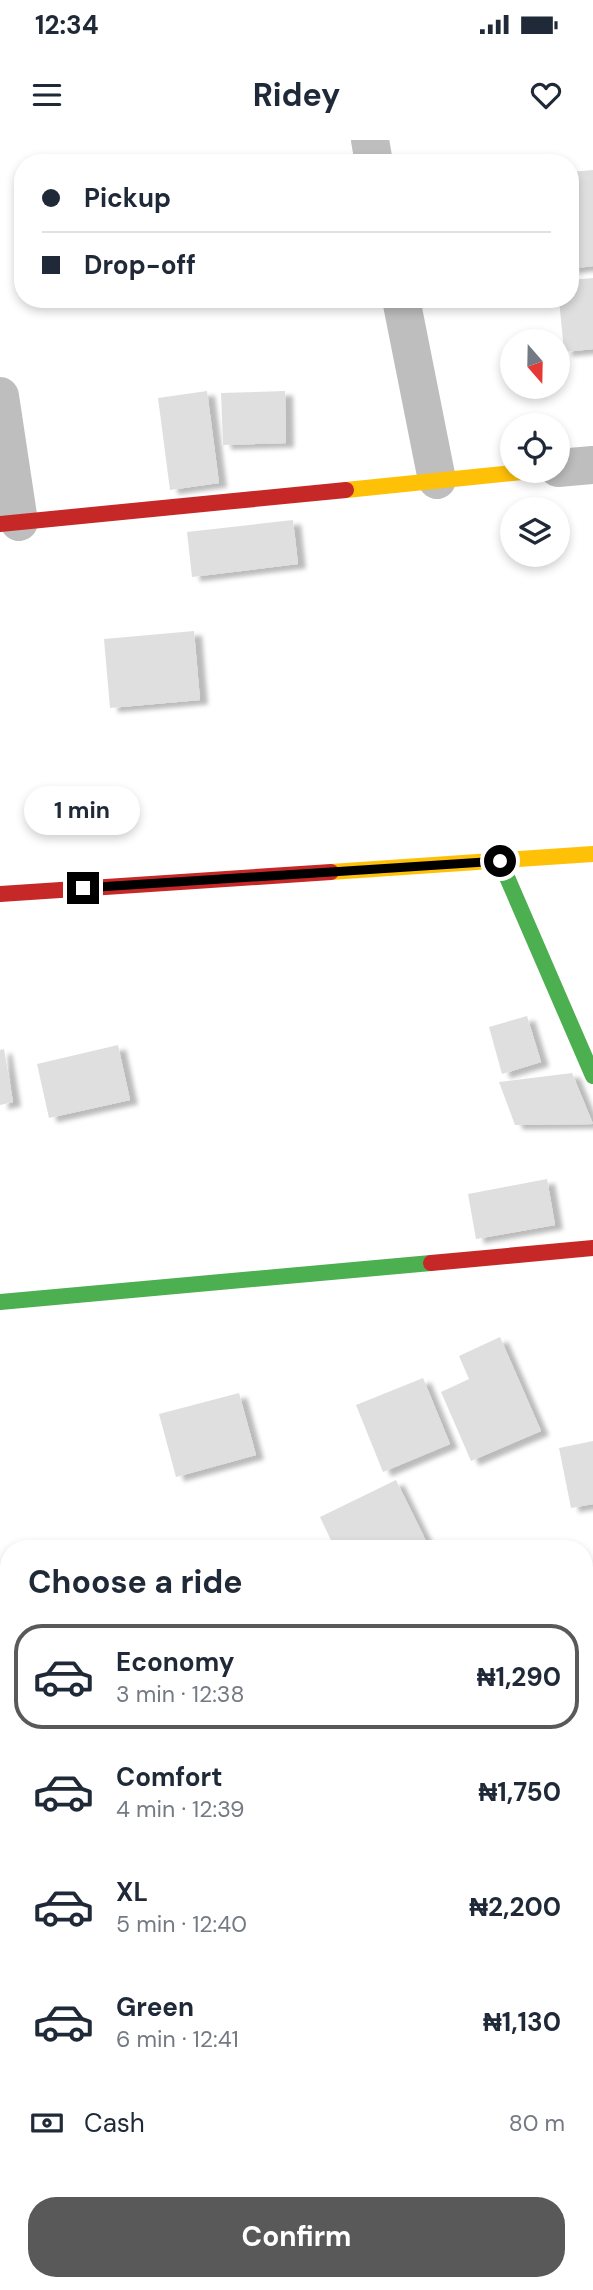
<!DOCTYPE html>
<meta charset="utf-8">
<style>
:root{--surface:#fff;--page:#f6f6f7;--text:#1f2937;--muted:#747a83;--line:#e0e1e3;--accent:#595959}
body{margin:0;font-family:"DM Sans",sans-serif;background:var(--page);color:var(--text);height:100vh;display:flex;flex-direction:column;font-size:26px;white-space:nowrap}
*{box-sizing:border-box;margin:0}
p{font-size:23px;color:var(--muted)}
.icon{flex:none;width:38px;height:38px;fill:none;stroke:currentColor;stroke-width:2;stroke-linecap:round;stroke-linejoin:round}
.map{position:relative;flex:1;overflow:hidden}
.side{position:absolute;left:0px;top:1400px;width:593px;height:751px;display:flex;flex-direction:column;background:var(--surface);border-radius:28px 28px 0 0;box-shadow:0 4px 10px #0003}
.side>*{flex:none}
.hud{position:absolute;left:14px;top:14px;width:565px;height:154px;border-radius:28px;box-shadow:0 4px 10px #0003;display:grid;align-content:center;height:154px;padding:0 28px;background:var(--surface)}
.needle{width:46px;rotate:160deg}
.fabs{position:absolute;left:500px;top:189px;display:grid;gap:14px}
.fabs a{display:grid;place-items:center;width:70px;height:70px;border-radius:50%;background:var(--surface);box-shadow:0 4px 10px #0003;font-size:35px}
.end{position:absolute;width:32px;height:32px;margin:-16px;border:9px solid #000;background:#fff;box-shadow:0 0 0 4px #fff}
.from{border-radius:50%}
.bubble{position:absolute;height:49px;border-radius:24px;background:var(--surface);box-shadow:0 4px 10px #0003;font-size:23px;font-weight:700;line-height:49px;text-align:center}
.hud b{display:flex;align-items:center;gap:24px;height:66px;font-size:26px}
.hud b+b{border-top:2px solid var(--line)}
.hud i{width:18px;height:18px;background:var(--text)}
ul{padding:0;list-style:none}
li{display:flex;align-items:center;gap:21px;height:105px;margin:0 14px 10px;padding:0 14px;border:4px solid transparent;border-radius:28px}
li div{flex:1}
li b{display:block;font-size:26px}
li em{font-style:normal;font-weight:700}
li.current{border-color:var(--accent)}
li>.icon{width:63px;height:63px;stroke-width:1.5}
h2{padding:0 28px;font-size:32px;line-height:84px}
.pay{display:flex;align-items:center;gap:18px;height:77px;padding:0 28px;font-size:26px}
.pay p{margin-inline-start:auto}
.primary-button{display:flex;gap:14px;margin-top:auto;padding:14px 28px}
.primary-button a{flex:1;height:80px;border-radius:28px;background:var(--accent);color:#fff;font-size:28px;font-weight:700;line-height:80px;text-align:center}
.status{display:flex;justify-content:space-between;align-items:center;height:49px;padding:0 35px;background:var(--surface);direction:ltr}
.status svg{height:19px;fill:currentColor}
header{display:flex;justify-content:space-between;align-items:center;height:91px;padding:0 28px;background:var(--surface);font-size:32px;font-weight:700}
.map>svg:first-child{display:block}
.building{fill:#dfdfdf;filter:url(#shadow)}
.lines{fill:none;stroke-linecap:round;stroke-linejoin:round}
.street{stroke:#bebebe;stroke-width:38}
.fast{stroke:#4caf50;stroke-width:16}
.slow{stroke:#ffc107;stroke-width:16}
.jam{stroke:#c62828;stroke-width:16}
.route{stroke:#000;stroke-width:9}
</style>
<div class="status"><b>12:34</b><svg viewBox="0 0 49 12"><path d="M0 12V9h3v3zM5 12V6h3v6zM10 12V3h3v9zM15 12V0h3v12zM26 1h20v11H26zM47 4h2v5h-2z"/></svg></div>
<header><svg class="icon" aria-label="menu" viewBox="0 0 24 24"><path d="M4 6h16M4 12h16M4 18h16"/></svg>Ridey<svg class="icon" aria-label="heart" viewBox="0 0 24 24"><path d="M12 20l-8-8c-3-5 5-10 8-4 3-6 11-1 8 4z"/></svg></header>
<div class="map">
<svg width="593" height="2150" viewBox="0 0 593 2150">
<defs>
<filter id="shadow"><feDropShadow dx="8" dy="4.5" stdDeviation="2" flood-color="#0004"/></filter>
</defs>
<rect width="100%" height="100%" fill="#fff"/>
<g class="building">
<polygon points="593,30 593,126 570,129 570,32"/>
<polygon points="593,138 593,209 564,212 559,159 570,159 570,140"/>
<polygon points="207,251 219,343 170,350 158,258"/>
<polygon points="285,251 286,303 223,305 221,253"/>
<polygon points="293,380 298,424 192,437 187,392"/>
<polygon points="194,491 200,560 110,568 104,499"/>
<polygon points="527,876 541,922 502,934 489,887"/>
<polygon points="118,905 130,960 49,978 37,924"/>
<polygon points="4,909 13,962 0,965 0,910"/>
<polygon points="572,933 593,984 515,985 499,942"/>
<polygon points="547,1039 555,1085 476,1099 468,1054"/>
<polygon points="500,1197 541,1291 471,1321 441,1252 469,1239 459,1216"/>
<polygon points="423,1238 450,1304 383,1332 356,1265"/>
<polygon points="239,1253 256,1315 176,1337 159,1274"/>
<polygon points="593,1301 593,1364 571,1368 559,1308"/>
<polygon points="396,1340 430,1409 335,1409 320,1377"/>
</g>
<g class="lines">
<g class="street">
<polyline points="370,0 374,23"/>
<polyline points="401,159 437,340"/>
<polyline points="0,256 19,382"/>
<polyline points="558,328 593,325"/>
<polyline points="584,1480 593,1479"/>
<polyline points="0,1548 9,1547"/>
<polyline points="584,1913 593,1913"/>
<polyline points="0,1947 9,1949"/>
</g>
<g class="fast">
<polyline points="500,721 593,936"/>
<polyline points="0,1162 431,1123"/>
</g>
<g class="slow">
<polyline points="346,350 532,331"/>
<polyline points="331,732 593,714"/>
</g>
<g class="jam">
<polyline points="0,384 346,350"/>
<polyline points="0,754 331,732"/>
<polyline points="431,1123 593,1108"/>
</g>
</g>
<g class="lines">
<polyline class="route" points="83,748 500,721"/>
</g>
</svg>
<div class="fabs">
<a><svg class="needle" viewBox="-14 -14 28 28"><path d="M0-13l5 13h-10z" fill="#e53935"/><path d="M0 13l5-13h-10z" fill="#747a83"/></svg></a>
<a><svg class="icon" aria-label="locate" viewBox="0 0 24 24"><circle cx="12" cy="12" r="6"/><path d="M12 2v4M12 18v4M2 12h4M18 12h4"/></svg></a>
<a><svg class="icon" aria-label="layers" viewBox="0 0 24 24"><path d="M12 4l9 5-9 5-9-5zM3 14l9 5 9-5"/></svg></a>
</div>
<i class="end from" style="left:500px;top:721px"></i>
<i class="end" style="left:83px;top:748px"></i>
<div class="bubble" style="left:24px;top:646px;width:116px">1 min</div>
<div class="hud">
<b><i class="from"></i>Pickup</b>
<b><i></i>Drop-off</b>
</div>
<section class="side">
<h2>Choose a ride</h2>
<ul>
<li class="current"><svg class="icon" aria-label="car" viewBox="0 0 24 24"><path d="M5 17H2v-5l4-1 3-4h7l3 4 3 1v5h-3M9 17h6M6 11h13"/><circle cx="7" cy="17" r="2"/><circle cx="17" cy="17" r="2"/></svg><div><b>Economy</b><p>3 min · 12:38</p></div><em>₦1,290</em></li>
<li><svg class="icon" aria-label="car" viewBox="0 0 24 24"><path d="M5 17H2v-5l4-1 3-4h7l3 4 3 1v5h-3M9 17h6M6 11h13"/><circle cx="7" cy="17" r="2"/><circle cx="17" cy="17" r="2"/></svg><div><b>Comfort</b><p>4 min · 12:39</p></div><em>₦1,750</em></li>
<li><svg class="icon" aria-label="car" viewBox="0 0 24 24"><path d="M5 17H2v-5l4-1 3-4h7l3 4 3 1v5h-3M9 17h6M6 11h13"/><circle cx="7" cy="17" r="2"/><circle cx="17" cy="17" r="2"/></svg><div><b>XL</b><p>5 min · 12:40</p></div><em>₦2,200</em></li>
<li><svg class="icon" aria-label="car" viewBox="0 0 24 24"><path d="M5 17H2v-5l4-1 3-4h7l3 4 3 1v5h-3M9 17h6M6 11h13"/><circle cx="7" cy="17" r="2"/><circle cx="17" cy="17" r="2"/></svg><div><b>Green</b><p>6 min · 12:41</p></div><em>₦1,130</em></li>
</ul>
<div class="pay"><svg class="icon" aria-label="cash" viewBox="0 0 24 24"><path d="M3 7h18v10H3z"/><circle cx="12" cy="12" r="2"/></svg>Cash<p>80 m</p></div>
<div class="primary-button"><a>Confirm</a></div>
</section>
</div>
